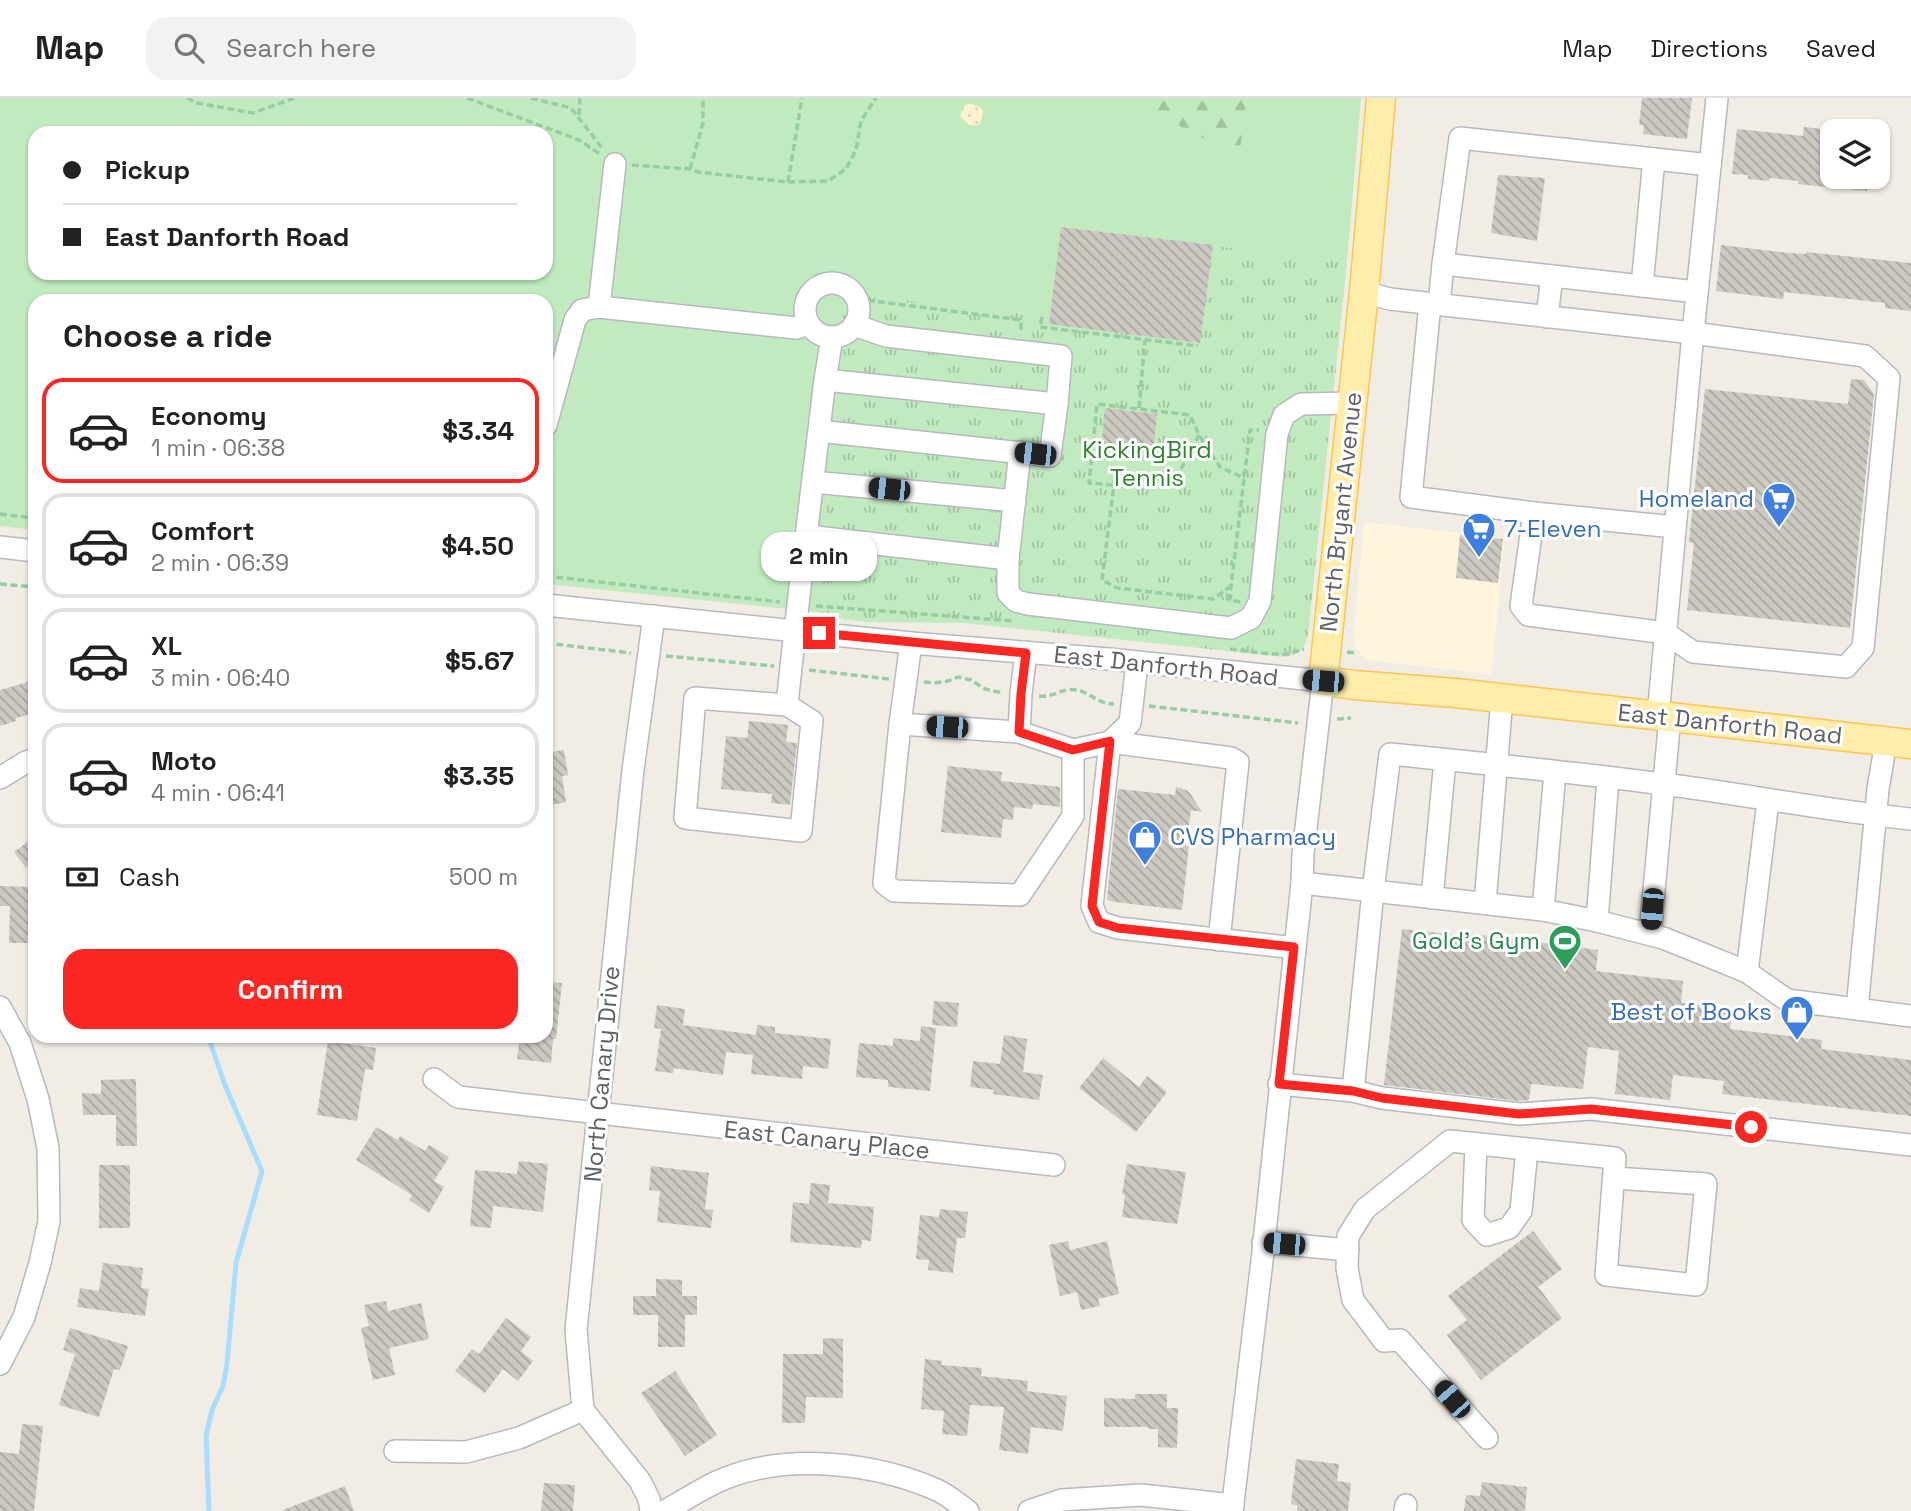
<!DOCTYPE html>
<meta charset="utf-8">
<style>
:root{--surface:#fff;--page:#f2f2f2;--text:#222;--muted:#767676;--line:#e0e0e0;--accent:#fa2722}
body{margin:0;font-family:"Space Grotesk",sans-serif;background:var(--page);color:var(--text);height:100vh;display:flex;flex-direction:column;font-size:26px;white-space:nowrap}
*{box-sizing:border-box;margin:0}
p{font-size:23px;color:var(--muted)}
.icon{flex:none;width:38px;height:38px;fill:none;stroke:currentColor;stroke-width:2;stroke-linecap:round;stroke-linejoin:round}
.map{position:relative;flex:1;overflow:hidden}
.panel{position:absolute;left:28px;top:196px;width:525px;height:749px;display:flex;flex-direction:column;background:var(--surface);border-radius:21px;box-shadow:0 2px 5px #0004}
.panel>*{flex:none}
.banner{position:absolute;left:28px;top:28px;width:525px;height:154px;border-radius:21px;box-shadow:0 2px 5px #0004;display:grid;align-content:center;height:154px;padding:0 35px;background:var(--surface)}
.fabs{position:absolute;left:1820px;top:21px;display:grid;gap:14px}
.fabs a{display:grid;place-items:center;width:70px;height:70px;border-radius:14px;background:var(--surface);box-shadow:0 2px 5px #0004;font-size:35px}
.end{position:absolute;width:32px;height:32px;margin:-16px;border:9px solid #fa2722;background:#fff;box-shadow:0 0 0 4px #fff}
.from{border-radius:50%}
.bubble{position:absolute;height:49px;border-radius:21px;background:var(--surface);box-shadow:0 2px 5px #0004;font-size:23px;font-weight:600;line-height:49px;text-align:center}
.car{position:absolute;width:21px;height:42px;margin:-21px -10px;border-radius:9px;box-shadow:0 0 5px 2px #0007;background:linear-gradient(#222 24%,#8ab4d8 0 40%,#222 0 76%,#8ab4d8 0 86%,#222 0)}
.banner b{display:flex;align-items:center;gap:24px;height:66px;font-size:26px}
.banner b+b{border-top:2px solid var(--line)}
.banner i{width:18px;height:18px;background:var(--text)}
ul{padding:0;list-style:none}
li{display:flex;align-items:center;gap:21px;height:105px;margin:0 14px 10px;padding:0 21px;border:4px solid var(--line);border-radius:21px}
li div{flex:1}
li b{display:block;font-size:26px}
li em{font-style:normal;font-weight:600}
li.on{border-color:var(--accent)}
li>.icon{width:63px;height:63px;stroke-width:1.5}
h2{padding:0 35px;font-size:32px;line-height:84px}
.pay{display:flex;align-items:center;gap:18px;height:77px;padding:0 35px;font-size:26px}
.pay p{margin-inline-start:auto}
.cta{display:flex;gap:14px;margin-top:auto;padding:14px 35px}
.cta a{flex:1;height:80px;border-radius:21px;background:var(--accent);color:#fff;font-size:28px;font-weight:600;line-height:80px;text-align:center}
header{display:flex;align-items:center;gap:42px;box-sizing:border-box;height:98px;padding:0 35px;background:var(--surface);border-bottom:2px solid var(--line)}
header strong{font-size:33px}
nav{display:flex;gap:38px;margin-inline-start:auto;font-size:24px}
.search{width:490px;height:63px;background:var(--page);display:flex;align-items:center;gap:18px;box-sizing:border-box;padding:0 24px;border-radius:21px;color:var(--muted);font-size:26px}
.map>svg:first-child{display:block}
.commercial{fill:#fff5dc}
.green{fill:#c2eabf;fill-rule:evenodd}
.forest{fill:url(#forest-firs)}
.sand{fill:url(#sand-dots)}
.park{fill:url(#park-tufts)}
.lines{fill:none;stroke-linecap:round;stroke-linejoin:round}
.stream{stroke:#a7ddff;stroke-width:5}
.building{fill:url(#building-back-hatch)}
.minor-casing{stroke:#b6b9bd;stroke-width:24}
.major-casing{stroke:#ffc450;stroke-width:31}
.path{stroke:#97cda4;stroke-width:3.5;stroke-dasharray:7 3.5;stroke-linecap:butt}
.minor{stroke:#fff;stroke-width:21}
.major{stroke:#ffedac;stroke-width:28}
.route{stroke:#fa2722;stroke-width:9}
.labels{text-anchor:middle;stroke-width:6;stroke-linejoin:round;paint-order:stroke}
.park-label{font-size:24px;fill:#2d862d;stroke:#fff}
.shop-label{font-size:24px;fill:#366cbe;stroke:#fff;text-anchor:end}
.street-label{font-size:24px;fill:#5d6267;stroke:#fff}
.leisure-label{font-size:24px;fill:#27864d;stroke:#fff;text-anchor:end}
</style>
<header>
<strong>Map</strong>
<div class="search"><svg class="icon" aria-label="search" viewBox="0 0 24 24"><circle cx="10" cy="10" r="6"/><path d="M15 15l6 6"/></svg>Search here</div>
<nav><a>Map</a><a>Directions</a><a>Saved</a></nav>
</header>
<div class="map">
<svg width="1911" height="1413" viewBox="0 0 1911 1413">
<defs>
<pattern id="forest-firs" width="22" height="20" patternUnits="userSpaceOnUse" patternTransform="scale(1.75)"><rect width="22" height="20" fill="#c2eabf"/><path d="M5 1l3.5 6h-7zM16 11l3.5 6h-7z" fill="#a1c19f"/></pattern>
<pattern id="sand-dots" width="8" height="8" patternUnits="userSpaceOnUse" patternTransform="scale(1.75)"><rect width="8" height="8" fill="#fef2d3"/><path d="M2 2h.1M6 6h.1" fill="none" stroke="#dcd2b8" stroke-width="1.8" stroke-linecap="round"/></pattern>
<pattern id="park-tufts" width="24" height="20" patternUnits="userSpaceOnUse" patternTransform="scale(1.75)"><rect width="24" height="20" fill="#c2eabf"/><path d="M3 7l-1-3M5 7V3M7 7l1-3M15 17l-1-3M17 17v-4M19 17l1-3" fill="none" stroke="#a1c19f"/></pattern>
<pattern id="building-back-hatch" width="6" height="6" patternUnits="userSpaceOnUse" patternTransform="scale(1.75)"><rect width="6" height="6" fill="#ccc8c2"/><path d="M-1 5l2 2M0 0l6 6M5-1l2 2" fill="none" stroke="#a9a6a1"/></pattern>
</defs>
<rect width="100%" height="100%" fill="#f1ede5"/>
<polygon class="commercial" points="1364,424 1505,440 1491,576 1367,562 1357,553 1353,544"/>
<path class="green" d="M0,0H1361L1347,164L1061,129L1050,218L845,196L818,514L546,486V203H35V432L0,428ZM35,35H546V175H35Z"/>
<polygon class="forest" points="1126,0 1247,0 1239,59"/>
<path class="sand" d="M969,6C984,7 986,14 979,27H969L960,18L964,8Z"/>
<path class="park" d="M1061,129L1347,164L1308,538C1303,553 1299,556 1284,559L964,525L866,524L827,519L818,514L845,196L1050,218Z"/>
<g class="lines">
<polyline class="stream" points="208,938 225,987 262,1073 236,1165 227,1266 223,1288 212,1312 206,1338 209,1413"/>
</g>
<g class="building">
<polygon points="1642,0 1692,0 1687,41 1643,36 1644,27 1639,27"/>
<polygon points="1804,29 1832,32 1832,79 1869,79 1867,93 1798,86 1798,83 1770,80 1769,83 1748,81 1748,77 1732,76 1737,31 1803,38"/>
<polygon points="1498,77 1545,80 1537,143 1491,135"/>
<polygon points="1061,129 1213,147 1200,245 1049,226"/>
<polygon points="1721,147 1788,155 1806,156 1806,154 1911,165 1911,213 1885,210 1885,205 1784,194 1783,201 1716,193"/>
<polygon points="1851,281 1864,282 1874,296 1850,530 1687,512 1694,445 1689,444 1705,291 1848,306"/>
<polygon points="1105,310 1157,316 1153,356 1101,350"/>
<polygon points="1460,437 1503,441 1498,485 1456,480"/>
<polygon points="35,582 35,615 16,620 16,623 0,628 0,592"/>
<polygon points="749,623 788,627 786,644 797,645 790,707 771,705 772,696 721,691 726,638 747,640"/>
<polygon points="564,652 568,677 562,678 566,704 546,708 546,655"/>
<polygon points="948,668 1002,674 1001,683 1060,689 1060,709 1033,706 1032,711 1014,709 1013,722 1003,721 1001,740 941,734"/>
<polygon points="1176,689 1186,692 1190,695 1202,714 1191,712 1186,748 1189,748 1182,812 1115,804 1107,802 1118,691 1175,697"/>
<polygon points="35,738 35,763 26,770 14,754"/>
<polygon points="0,788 35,789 35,845 9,845 10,808 0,808"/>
<polygon points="1402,831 1467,838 1467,835 1598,852 1596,873 1683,883 1681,905 1732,911 1730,931 1822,942 1821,951 1911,962 1911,1018 1722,996 1724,983 1673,977 1670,1002 1615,996 1619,953 1588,949 1583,991 1531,986 1529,1002 1519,1003 1384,987"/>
<polygon points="546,884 562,885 556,941 553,941 551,965 517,961 520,938 546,938"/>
<polygon points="934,903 959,905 957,929 932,927"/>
<polygon points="657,907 685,911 683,927 756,937 757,927 775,929 775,935 831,941 828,971 803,968 802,981 751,976 753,957 726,954 723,977 674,970 673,975 655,973 661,931 654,930"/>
<polygon points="921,928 936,930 930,993 888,989 888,982 856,979 859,945 893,948 893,940 920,943"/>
<polygon points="1004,937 1027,941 1023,974 1043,977 1039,1002 993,996 994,992 970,989 973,963 1000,966"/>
<polygon points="328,943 376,950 373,972 365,971 357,1023 317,1017"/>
<polygon points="1103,960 1139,989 1147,978 1167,994 1136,1034 1079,990"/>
<polygon points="136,981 137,1048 116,1048 116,1017 83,1017 82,995 101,996 101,982"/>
<polygon points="376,1029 398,1042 400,1038 425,1053 429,1047 449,1059 434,1083 444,1089 429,1115 409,1102 412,1097 356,1062"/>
<polygon points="519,1063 548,1066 543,1114 493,1108 491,1130 470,1128 475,1072 517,1076"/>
<polygon points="1127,1066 1186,1074 1177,1126 1122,1119 1125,1097 1122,1096"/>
<rect x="99" y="1067" width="31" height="63"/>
<polygon points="651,1068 709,1075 705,1111 713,1112 711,1130 657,1124 660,1093 649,1092"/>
<polygon points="811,1085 830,1087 828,1105 874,1109 871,1143 862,1142 861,1150 790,1144 793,1104 809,1106"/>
<polygon points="940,1111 968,1114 965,1140 957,1140 953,1175 928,1172 929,1162 916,1161 920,1117 939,1119"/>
<polygon points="1533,1133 1562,1171 1538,1189 1562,1220 1481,1282 1447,1237 1467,1222 1448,1198"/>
<polygon points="1068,1143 1070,1152 1107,1143 1119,1196 1098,1201 1100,1208 1081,1212 1077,1194 1060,1198 1049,1147"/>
<polygon points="103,1165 143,1170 141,1190 149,1191 145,1218 77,1209 80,1190 99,1193"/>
<polygon points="656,1181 682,1182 682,1198 697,1198 697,1217 685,1217 685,1249 658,1249 658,1217 633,1217 633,1198 656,1198"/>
<polygon points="386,1203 388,1213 421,1205 429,1241 389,1250 395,1277 373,1282 361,1230 369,1228 364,1207"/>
<polygon points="506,1220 531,1239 521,1253 533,1263 518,1283 503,1271 485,1295 455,1273 472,1251 479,1256"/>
<polygon points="70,1230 128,1248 120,1272 114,1271 99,1319 59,1307 75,1256 63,1252"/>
<polygon points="823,1240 843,1241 843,1300 806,1299 805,1325 782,1325 783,1256 823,1256"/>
<polygon points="925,1261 942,1263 941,1267 982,1270 981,1278 1028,1283 1027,1293 1067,1298 1063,1333 1031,1329 1028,1356 999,1352 1004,1309 970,1307 967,1338 942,1336 944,1313 921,1311"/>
<polygon points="675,1273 717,1337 685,1358 641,1295"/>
<polygon points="1135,1296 1167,1296 1167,1310 1178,1310 1177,1350 1158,1349 1158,1331 1148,1331 1148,1329 1104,1329 1104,1300 1135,1301"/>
<polygon points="22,1326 43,1328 34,1413 0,1413 0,1354 19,1356"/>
<polygon points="1296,1361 1339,1366 1337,1383 1351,1385 1348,1413 1297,1413 1297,1407 1291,1406"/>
<polygon points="1482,1384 1527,1389 1525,1413 1464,1413 1466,1397 1480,1398"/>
<polygon points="544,1385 575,1387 573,1413 541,1413"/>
<polygon points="345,1388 354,1413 284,1413 283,1412"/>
</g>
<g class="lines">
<defs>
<g id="minor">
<polyline points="615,66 599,209 796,230 808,226"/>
<circle cx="832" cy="212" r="27"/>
<polyline points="1642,188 1654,61"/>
<polyline points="1364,194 1390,201 1693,235 1658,618"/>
<polyline points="1697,194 1443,166 1460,40 1710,67"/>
<polyline points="1430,206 1411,399 1534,415 1521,508 1528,517 1666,535 1693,554 1846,569 1863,550 1889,280 1865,258 1693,235 1717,0"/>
<polyline points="1439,207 1443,166"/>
<polyline points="1547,219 1552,178"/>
<polyline points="854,227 886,238 1061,258 1057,306"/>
<polyline points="825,282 832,239"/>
<polyline points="546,327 575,222 582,212 599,209"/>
<polyline points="813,384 1015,403"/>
<polyline points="1534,415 1675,429"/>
<polyline points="807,438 1008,461 1020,354"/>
<polyline points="0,449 35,453"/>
<polyline points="1008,461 1008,495 1016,503 1028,506 1231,530 1251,520 1260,503 1277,336 1284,317 1301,306 1352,305"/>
<polyline points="546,507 911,545 1109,561 1323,583 1303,756 1302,785 1262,1163 1232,1413"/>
<polyline points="911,545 900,626 1019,634 1021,596 1026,554"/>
<polyline points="1137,565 1130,625 1110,644 1092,808 1099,824 1118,830 1295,850"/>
<path d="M787,607L812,623L801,733L685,720L695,600L787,607C798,499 812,390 825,282L1057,306L1050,358L819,333"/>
<polyline points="900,626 884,785 894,793 1020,797 1073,718 1073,652"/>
<polyline points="1019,634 1073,652 1110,644 1231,660 1238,664 1219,842"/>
<polyline points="0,680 26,664 35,661"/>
<polyline points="1302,785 1543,812 1597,823 1663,840 1708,858 1747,874 1787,902 1911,918"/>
<polyline points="1432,800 1445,662"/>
<polyline points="1485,805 1502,600"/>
<polyline points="1543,812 1555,674"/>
<polyline points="1597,823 1608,680"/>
<polyline points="1650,836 1670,619"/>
<polyline points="1747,874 1768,703"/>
<polyline points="0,909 20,945 38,1001 48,1050 49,1123 40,1165 24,1219 0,1266"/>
<polyline points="1857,911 1878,691 1886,644"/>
<polyline points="434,981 458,999 1054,1067"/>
<polyline points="1279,986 1353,993 1382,1000 1519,1016 1591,1011 1911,1047"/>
<path d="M1353,993L1373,793L1390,656C1481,665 1571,674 1662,686C1745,696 1827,713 1911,721"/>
<polyline points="1476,1046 1473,1122 1487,1137 1509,1130 1521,1113 1527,1051"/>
<polyline points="1263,1144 1348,1152"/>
<polyline points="1487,1340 1400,1242 1384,1243 1353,1202 1347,1170 1348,1138 1365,1111 1450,1043 1615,1060 1606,1177 1696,1187 1706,1086 1614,1080"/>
<polyline points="395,1353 466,1354 519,1340 583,1312"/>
<polyline points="651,1413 649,1401 640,1383 583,1312 576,1232 633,672 654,518"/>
<path d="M665,1413C685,1402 705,1388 726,1380C789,1355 876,1365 937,1392C948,1397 958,1406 968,1413"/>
<polyline points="1029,1413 1062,1402 1141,1397 1233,1407"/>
<polyline points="1405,1413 1406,1407"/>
</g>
<polyline id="major" points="1381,0 1364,194 1323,583 1354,587 1456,595 1911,646"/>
</defs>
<use href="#minor" class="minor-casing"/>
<use href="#major" class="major-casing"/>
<g class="path">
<polyline points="187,0 197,5 253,15 294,0"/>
<polyline points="467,0 579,42 600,56"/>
<polyline points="531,0 571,10 603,51"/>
<polyline points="579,17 580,0"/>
<polyline points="632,67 690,71 698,74 788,84 828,83 846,71 856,52 861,23 876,0"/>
<polyline points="690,71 703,25 703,0"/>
<polyline points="788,84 802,0"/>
<polyline points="857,201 1021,222 1021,233"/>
<polyline points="1042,219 1040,229 1198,248"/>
<polyline points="1139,310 1145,242"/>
<polyline points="1199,337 1174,384 1115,378 1102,482 1117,490 1213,501 1231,488"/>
<polyline points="1113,387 1089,385 1097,306 1190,317 1199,337 1220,369 1244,380"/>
<polyline points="0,416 35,420"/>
<polyline points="546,478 780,504"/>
<polyline points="0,486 35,489"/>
<polyline points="1240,504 1229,502 1231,488 1250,332 1259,332"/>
<polyline points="816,508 1014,523"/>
<polyline points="546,545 631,555"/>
<path d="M1230,551C1248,553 1269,557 1288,556C1294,555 1298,552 1304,551"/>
<polyline points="1347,554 1357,555"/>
<polyline points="666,558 774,568"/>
<polyline points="809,572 889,581"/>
<polyline points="924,584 934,585 948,583 958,579 971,582 985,591 1003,595"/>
<path d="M1039,598C1053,600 1063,589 1077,592C1092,595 1095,605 1114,606"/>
<polyline points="1149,608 1298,625"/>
<polyline points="1337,621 1351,620"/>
</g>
<use href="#minor" class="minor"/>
<use href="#major" class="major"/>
</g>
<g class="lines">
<polyline class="route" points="819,535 1026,555 1021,596 1019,634 1073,652 1110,643 1092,808 1099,824 1118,830 1294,849 1279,986 1353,993 1382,1000 1519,1016 1591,1011 1751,1029"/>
</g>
<defs>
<symbol id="supermarket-pin" viewBox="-11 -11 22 30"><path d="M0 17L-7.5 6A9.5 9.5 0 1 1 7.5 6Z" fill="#3f7fe0" stroke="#fff"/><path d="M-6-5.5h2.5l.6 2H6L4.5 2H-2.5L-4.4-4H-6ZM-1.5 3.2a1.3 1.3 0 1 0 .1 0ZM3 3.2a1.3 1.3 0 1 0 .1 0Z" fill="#fff"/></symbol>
<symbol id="shop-pin" viewBox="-11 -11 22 30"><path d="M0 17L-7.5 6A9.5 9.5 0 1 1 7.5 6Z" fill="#3f7fe0" stroke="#fff"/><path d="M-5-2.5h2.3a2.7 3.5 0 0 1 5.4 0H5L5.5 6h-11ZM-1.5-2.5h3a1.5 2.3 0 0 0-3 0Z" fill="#fff"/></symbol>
<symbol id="stadium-pin" viewBox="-11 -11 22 30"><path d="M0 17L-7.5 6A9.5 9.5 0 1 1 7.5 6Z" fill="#2e9e5b" stroke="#fff"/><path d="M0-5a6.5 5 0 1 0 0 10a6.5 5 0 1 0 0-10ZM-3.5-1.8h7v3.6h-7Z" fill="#fff"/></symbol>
</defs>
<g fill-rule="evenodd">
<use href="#supermarket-pin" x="1760" y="382" width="38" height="52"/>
<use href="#supermarket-pin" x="1460" y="412" width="38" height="52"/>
<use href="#shop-pin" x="1126" y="720" width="38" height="52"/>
<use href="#stadium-pin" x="1546" y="824" width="38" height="52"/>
<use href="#shop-pin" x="1778" y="895" width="38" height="52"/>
</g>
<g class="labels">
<g class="park-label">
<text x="1147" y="360">KickingBird<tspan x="1147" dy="28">Tennis</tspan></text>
</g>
<g class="shop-label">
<text x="1754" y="409">Homeland</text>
<text x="1504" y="439" text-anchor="start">7-Eleven</text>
<text x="1170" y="747" text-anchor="start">CVS Pharmacy</text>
<text x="1772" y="922">Best of Books</text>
</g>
<g class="street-label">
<text transform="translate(1341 414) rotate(-84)" y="8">North Bryant Avenue</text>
<text transform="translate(1166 568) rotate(6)" y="8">East Danforth Road</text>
<text transform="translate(1730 626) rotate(6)" y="8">East Danforth Road</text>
<text transform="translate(602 976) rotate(-85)" y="8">North Canary Drive</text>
<text transform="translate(827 1042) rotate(6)" y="8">East Canary Place</text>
</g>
<g class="leisure-label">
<text x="1540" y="851">Gold's Gym</text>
</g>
</g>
</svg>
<div class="fabs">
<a><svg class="icon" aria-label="layers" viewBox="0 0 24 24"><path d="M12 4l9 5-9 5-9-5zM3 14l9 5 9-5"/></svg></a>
</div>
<i class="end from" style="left:1751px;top:1029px"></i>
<i class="end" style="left:819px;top:535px"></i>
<div class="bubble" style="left:761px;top:434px;width:116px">2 min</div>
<i class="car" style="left:1035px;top:356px;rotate:276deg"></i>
<i class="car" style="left:889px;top:391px;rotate:276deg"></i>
<i class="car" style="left:1323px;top:583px;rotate:275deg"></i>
<i class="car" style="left:947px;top:629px;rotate:274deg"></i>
<i class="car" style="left:1652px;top:811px;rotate:185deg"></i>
<i class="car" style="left:1284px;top:1146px;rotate:275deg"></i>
<i class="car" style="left:1452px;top:1301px;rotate:319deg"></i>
<div class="banner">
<b><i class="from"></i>Pickup</b>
<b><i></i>East Danforth Road</b>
</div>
<section class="panel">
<h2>Choose a ride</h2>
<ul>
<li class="on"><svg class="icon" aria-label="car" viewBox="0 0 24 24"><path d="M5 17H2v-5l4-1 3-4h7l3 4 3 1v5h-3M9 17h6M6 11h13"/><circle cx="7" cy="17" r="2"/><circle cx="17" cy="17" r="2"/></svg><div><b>Economy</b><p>1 min · 06:38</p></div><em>$3.34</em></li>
<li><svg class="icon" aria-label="car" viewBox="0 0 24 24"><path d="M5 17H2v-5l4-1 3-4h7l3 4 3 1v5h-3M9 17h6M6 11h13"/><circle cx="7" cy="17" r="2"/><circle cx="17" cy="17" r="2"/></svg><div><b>Comfort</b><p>2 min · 06:39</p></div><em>$4.50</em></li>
<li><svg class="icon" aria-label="car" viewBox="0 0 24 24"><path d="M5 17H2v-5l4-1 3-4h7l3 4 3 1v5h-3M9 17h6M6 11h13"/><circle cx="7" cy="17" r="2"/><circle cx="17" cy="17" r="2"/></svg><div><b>XL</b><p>3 min · 06:40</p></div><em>$5.67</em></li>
<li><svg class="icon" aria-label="car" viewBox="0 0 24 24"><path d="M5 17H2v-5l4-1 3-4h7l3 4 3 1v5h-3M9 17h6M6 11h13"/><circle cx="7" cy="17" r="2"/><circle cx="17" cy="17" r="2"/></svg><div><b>Moto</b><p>4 min · 06:41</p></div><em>$3.35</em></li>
</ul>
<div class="pay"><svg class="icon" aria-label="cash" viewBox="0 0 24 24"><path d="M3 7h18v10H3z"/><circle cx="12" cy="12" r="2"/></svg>Cash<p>500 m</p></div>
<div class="cta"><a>Confirm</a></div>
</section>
</div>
